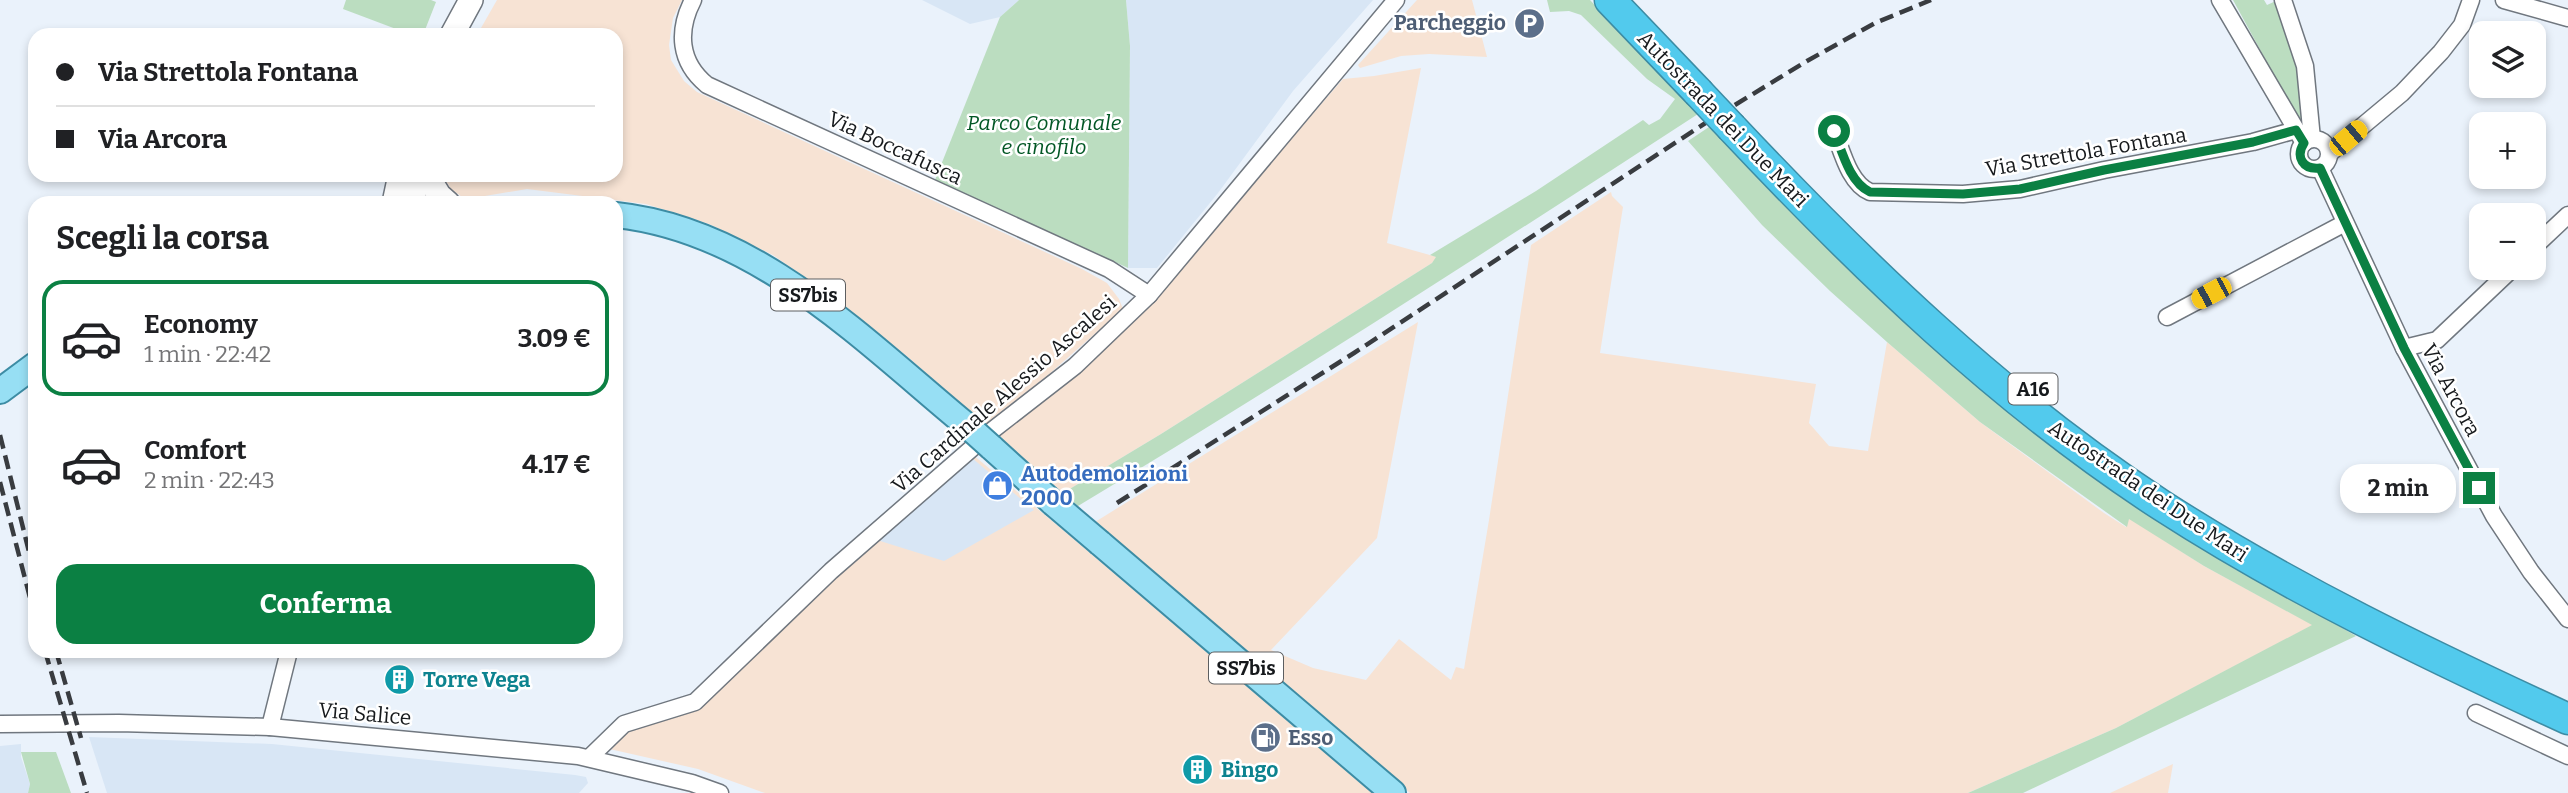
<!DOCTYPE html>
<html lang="it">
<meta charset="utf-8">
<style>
:root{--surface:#fff;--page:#f2f2f2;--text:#202124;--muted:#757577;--line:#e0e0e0;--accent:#0b8043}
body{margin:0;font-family:Bitter,serif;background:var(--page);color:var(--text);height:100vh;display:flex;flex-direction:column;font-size:26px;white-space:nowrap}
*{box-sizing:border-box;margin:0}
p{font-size:23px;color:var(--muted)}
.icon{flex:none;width:38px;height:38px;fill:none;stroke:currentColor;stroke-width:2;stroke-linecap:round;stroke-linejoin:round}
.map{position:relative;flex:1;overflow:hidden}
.sheet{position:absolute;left:28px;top:196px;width:595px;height:462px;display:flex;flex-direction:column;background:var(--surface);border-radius:21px;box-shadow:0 4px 10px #0003}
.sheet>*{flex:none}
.hud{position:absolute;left:28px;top:28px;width:595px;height:154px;border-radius:21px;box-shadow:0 4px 10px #0003;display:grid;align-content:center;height:154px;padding:0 28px;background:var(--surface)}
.controls{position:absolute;left:2469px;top:21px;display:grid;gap:14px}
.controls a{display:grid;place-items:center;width:77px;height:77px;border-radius:14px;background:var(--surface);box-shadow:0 4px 10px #0003;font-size:35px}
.end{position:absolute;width:32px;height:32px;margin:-16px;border:9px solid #0b8043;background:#fff;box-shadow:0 0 0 4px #fff}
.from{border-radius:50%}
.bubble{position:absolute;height:49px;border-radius:21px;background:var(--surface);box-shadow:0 4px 10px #0003;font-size:23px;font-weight:700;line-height:49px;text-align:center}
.car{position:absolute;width:21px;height:42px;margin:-21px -10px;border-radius:9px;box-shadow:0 0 5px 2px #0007;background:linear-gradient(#f5c518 24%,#345 0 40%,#f5c518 0 76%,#345 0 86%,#f5c518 0)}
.hud b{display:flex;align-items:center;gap:24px;height:66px;font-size:26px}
.hud b+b{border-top:2px solid var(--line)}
.hud i{width:18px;height:18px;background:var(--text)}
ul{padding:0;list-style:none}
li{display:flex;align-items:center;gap:21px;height:116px;margin:0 14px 10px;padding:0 14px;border:4px solid transparent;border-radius:21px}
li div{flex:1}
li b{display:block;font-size:26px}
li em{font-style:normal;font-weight:700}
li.on{border-color:var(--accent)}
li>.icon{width:63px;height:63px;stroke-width:1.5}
h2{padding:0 28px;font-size:32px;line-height:84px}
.action{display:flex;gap:14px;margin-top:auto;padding:14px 28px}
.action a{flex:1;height:80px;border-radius:21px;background:var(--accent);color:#fff;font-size:28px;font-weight:700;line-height:80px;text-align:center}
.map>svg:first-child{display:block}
.commercial{fill:#f7e3d4}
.built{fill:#d8e6f5}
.green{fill:#bbddc0}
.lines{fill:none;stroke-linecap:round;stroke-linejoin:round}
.minor-casing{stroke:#70777f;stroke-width:19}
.secondary-casing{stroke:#70777f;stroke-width:26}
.primary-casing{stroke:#3d8ca4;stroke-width:28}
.motorway-casing{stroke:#3d8ca4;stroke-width:33}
.minor{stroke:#fff;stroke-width:16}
.secondary{stroke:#fff;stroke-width:23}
.primary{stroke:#97dff4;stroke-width:24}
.motorway{stroke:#52caed;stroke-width:30}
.rail{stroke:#393c40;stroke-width:4.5;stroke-dasharray:14 7;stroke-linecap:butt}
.primary-bridge-casing{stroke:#3d8ca4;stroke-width:28;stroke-linecap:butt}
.motorway-bridge-casing{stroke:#3d8ca4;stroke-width:33;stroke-linecap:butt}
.primary-bridge{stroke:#97dff4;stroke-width:24}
.motorway-bridge{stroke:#52caed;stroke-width:30}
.route{stroke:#0b8043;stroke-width:9}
.labels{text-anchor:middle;stroke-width:5;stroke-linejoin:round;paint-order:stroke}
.shield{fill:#fff;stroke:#5c5e60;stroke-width:2}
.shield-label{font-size:19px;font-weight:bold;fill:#16191c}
.service-label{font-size:21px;font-weight:bold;fill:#4e5e75;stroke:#fff;text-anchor:end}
.street-label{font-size:21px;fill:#16191c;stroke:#fff}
.park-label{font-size:21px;font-style:italic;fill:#025725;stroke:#fff}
.shop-label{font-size:21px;font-weight:bold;fill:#366cbe;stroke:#fff;text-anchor:start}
.culture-label{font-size:21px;font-weight:bold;fill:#0d838f;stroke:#fff;text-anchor:start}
</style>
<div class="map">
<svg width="2568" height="793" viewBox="0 0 2568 793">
<rect width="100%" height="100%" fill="#eaf2fb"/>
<g class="commercial">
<polygon points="497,0 682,0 673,18 669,45 671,60 684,81 697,92 1082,269 1107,283 1119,299 1123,309 1047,376 984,425 908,357 837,300 773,255 709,224 646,204 527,189 473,198 462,197 451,189 442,175 616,175 616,35 477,35"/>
<polygon points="1417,0 1472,0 1487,57 1429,54 1401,56 1360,68 1358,65"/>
<polygon points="1421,68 1387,243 1437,257 1432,263 1161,434 1063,493 996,435 1077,375 1136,317 1343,79 1374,76"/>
<polygon points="1611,192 1612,196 1623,207 1600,353 1816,384 1809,423 1829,446 1868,451 1887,342 1980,422 2104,513 2126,527 2129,518 2204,566 2313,625 2116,728 1968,793 1410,793 1095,522 1418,322 1377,538 1271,650 1313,668 1366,680 1399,639 1451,680 1456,667 1464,669 1489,520 1531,245"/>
<polygon points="972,454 1070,536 1372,793 765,793 698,769 605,748 626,728 696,706 834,574"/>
<polygon points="2173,764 2168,793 2110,793"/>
</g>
<g class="built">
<polygon points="922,0 1019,0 1000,17 970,24"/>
<polygon points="1126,0 1373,0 1293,91 1218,193 1157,268 1128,268 1130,46"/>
<polygon points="972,458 1034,510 944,561 877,540"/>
<polygon points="89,737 272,744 575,775 586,777 588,783 579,793 107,793"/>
<polygon points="21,744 21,757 30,784 28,793 0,793 0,746"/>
</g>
<g class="green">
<polygon points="346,0 431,0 436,2 423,35 412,35 343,9"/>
<polygon points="1019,0 1126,0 1130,46 1128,268 935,180 1000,17"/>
<path d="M1547,0H1590L1698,114C1493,247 1288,380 1078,506L1063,493L1161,434L1432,263L1436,257L1430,255L1536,191L1643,120L1649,125L1660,119L1675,99L1647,79L1581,15L1569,11L1550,12Z"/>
<polygon points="2233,0 2264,0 2267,5 2278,0 2299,64 2304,124 2301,125"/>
<polygon points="1709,127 1819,239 2215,554 2356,636 2023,793 1968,793 2116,728 2312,625 2204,566 2129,519 2127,527 1980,422 1887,342 1830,291 1762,225 1688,141"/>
<polygon points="21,752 56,752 71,793 28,793 30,784"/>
</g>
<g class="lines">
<defs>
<g id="minor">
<path d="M693,0C677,31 679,62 707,85L1109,269L1149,295"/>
<polyline points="2220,0 2304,143"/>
<polyline points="2283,0 2305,66 2312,139"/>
<polyline points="2504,0 2568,18"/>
<path d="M1834,131C1842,151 1849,183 1870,192L1963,194L2020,189L2104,170L2253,142L2296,130"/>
<circle cx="2314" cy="154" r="15"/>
<polyline points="2330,153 2402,93 2441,52 2462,25 2471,0"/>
<polyline points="2320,168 2404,348 2494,516 2531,572 2568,619"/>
<polyline points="2534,247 2568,215"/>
<polyline points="2167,317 2345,223"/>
<polyline points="2404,348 2437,340 2513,268"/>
<polyline points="2476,713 2568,756"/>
<polyline points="0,724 119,723 270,727 578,756 692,783 720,793"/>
<polyline points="270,727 289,651"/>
<polyline points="589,758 624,724 695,702 831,571 994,429 1075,366 1149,295 1396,0"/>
</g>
<g id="secondary">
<polyline points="452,35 471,0"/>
<polyline points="412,175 415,203"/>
<polyline points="427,175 439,195 448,203"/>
<polyline points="394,203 400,175"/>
</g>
<g id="primary">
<path d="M616,215C758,230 865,342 971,429"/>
<polyline points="0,391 35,365"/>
<polyline points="991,447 1053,503"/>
<polyline points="1100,543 1393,793"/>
</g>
<g id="motorway">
<polyline points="1610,0 1698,92"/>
<path d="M1732,128C1863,267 2000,400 2161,505C2291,589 2427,654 2568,719"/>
</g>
</defs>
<use href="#minor" class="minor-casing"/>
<use href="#secondary" class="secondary-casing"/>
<use href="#primary" class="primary-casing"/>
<use href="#motorway" class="motorway-casing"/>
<use href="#minor" class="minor"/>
<use href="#secondary" class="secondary"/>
<use href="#primary" class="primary"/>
<use href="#motorway" class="motorway"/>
<g class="rail">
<polyline points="0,435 35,576"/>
<polyline points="0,482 35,617"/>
<polyline points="1117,503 1354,353 1707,122 1807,61 1875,23 1931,0"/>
<polyline points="45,651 87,793"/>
<polyline points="56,651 81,738"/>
</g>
<defs>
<g id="primary-bridge">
<polyline points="971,429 991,447"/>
<polyline points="1053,503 1100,543"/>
</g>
<polyline id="motorway-bridge" points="1698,92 1732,128"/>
</defs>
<use href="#primary-bridge" class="primary-bridge-casing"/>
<use href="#motorway-bridge" class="motorway-bridge-casing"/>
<use href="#primary-bridge" class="primary-bridge"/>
<use href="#motorway-bridge" class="motorway-bridge"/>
</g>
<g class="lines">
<path class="route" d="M1834,131C1842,151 1849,182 1870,192L1963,194L2020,189L2104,170L2253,142L2296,130L2304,143C2295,157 2303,170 2320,168L2404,348L2479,488"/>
</g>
<defs>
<symbol id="parking-disc" viewBox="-11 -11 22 22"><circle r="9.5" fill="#5c6f8a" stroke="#fff"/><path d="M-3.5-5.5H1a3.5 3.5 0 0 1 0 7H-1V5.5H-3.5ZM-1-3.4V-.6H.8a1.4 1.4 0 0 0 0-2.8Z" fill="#fff"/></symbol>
<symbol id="shop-disc" viewBox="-11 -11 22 22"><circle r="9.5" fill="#3f7fe0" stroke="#fff"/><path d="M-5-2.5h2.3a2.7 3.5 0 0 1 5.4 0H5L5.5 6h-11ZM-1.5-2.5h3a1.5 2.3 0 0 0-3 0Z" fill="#fff"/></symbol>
<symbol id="building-disc" viewBox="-11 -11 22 22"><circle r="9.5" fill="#0f9aa8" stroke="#fff"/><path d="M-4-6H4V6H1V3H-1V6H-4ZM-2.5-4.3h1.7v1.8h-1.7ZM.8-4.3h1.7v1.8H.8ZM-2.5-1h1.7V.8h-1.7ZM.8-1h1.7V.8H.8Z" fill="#fff"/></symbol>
<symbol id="fuel-disc" viewBox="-11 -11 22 22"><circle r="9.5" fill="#5c6f8a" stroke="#fff"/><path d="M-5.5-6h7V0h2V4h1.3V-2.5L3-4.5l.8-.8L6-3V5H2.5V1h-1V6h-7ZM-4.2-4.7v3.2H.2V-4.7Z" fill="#fff"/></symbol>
</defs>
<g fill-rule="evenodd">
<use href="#parking-disc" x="1512" y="6" width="35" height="35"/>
<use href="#shop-disc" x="980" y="468" width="35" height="35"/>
<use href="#building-disc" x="382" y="662" width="35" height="35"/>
<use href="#fuel-disc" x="1248" y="720" width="35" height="35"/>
<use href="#building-disc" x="1180" y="752" width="35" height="35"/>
</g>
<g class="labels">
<g class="shield">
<rect x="771" y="279.5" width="74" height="31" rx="5"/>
<rect x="2008.5" y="373.5" width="49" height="31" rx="5"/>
<rect x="1209" y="652.5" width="74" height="31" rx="5"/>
</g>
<g class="shield-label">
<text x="808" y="302">SS7bis</text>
<text x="2033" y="396">A16</text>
<text x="1246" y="675">SS7bis</text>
</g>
<g class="service-label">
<text x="1506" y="30">Parcheggio</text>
<text x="1288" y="745" text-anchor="start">Esso</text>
</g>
<g class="street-label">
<text transform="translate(1723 119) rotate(46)" y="7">Autostrada dei Due Mari</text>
<text transform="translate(895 148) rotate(25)" y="7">Via Boccafusca</text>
<text transform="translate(2086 152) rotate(-10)" y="7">Via Strettola Fontana</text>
<text transform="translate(2451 390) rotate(62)" y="7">Via Arcora</text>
<text transform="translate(1004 394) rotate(-41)" y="7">Via Cardinale Alessio Ascalesi</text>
<text transform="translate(2148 491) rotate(34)" y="7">Autostrada dei Due Mari</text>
<text transform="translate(365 714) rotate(5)" y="7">Via Salice</text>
</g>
<g class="park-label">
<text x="1044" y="130">Parco Comunale<tspan x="1044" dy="24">e cinofilo</tspan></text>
</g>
<g class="shop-label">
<text x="1021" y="481">Autodemolizioni<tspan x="1021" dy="24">2000</tspan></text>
</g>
<g class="culture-label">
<text x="423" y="687">Torre Vega</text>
<text x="1221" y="777">Bingo</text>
</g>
</g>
</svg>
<div class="controls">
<a><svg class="icon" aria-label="layers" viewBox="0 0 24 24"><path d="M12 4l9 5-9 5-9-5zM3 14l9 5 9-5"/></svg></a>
<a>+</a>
<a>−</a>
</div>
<i class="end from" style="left:1834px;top:131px"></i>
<i class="end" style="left:2479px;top:488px"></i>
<div class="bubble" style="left:2340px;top:464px;width:116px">2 min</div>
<i class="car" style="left:2348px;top:138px;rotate:50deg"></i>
<i class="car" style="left:2211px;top:293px;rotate:242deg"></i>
<div class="hud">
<b><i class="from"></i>Via Strettola Fontana</b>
<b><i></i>Via Arcora</b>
</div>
<section class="sheet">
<h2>Scegli la corsa</h2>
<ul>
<li class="on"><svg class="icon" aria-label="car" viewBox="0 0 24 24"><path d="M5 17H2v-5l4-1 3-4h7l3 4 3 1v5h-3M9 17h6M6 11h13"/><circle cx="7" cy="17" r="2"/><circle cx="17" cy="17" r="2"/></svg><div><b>Economy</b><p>1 min · 22:42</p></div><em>3.09 €</em></li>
<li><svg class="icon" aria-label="car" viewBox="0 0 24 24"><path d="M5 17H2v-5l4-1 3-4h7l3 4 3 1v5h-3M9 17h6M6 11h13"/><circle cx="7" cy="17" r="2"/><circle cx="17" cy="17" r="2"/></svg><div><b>Comfort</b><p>2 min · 22:43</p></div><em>4.17 €</em></li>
</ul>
<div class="action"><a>Conferma</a></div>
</section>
</div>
